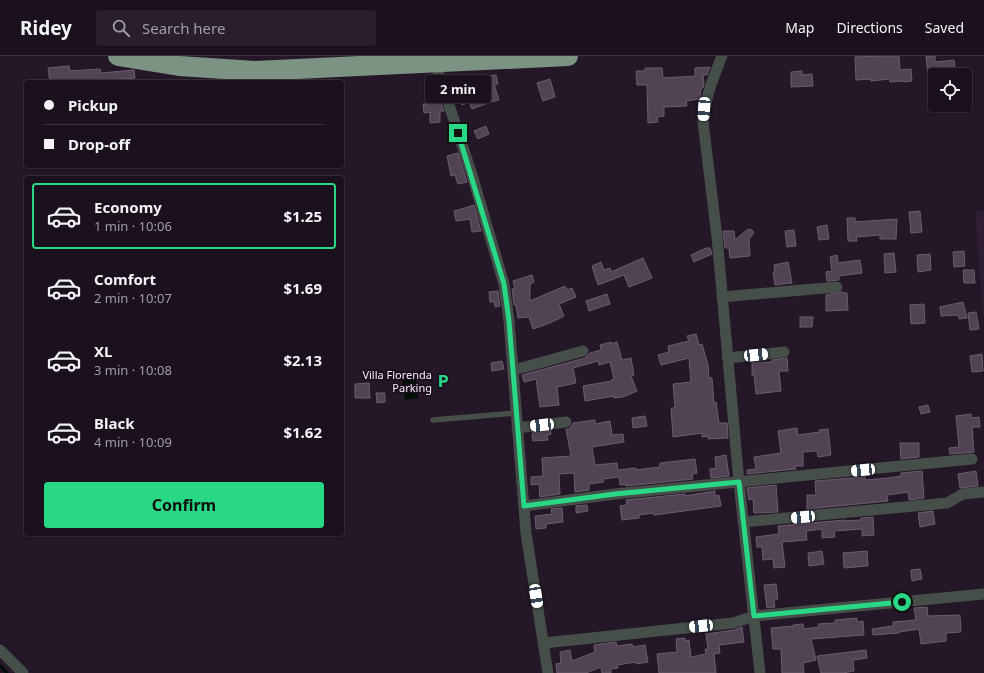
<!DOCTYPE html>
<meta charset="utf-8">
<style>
:root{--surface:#1b111d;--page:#281f2a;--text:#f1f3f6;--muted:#a09da4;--line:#39313b;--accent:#28d885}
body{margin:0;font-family:"Noto Sans",sans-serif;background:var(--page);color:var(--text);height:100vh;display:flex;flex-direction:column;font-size:15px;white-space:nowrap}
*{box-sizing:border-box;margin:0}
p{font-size:13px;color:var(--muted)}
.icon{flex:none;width:22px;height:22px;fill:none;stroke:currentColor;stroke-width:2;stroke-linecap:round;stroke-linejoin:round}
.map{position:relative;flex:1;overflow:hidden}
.sheet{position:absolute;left:24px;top:120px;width:320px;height:360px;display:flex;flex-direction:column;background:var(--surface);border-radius:4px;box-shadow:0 1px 3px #0004,0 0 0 1px var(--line)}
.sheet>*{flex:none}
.hud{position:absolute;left:24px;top:24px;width:320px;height:88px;border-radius:4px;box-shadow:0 1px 3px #0004,0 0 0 1px var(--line);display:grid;align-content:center;height:88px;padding:0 20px;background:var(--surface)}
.tools{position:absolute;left:928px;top:12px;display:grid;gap:8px}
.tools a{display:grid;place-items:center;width:44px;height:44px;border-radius:4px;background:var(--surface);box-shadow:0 1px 3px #0004,0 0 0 1px var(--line);font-size:20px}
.end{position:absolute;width:18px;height:18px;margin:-9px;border:5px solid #28d885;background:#111;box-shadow:0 0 0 2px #111}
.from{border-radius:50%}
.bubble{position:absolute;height:28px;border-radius:4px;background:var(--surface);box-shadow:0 1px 3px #0004,0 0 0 1px var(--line);font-size:13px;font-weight:700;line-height:28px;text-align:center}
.car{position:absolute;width:12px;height:24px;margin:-12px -6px;border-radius:5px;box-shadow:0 0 3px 1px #0007;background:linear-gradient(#fff 24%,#345 0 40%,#fff 0 76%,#345 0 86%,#fff 0)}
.hud b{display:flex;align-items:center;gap:14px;height:38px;font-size:15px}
.hud b+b{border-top:1px solid var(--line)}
.hud i{width:10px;height:10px;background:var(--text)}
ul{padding:7px 0 0;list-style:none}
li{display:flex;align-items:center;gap:12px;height:66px;margin:0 8px 6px;padding:0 12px;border:2px solid transparent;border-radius:4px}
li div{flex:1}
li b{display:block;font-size:15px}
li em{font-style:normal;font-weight:700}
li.active{border-color:var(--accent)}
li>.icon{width:36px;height:36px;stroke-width:1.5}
.button{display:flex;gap:8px;margin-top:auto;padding:8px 20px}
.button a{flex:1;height:46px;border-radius:4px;background:var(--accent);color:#111;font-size:16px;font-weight:700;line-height:46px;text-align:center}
header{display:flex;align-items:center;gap:24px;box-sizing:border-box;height:56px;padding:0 20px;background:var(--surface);border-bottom:1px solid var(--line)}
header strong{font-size:19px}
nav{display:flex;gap:22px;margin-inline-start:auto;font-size:14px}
.search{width:280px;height:36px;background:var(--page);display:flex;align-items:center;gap:10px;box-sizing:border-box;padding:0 14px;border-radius:4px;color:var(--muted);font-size:15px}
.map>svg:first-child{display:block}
.built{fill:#2f1e33}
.water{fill:#000f05}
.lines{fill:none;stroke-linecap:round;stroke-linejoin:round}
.stream{stroke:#000f05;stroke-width:3}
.building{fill:#514254;stroke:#6c5c6f}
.lane{stroke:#454e48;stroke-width:5.5}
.street{stroke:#454e48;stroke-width:11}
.highway{stroke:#7c9383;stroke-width:20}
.route{stroke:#28d885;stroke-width:5}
.labels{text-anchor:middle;stroke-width:3.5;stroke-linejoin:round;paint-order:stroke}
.poi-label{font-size:11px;fill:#f6edf8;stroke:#1a0e1d;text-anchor:end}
</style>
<header>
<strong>Ridey</strong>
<div class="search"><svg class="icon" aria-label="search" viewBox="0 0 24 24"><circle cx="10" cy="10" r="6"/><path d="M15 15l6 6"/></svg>Search here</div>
<nav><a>Map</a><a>Directions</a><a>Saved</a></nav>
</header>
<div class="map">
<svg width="984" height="617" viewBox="0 0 984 617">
<rect width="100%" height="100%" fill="#241727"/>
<polygon class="built" points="984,154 984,270 975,155"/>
<polygon class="water" points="415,320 418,342 405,344 402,322"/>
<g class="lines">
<polyline class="stream" points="0,610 7,617"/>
</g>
<g class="building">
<polygon points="882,0 899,0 900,14 911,13 912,25 904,26 904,25 890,26 889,23 871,25 871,23 856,24 855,1"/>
<polygon points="926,0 935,0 935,6 954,4 956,19 935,19 935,34 930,35"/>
<polygon points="69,10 70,15 100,13 101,17 134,14 135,22 83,26 50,26 48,12"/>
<polygon points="710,11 707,19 703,19 704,28 703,32 701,32 700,43 686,45 687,50 664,51 664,60 657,61 658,66 648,67 647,29 637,29 636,15 645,15 645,12 662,12 663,22 695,20 695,12"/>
<polygon points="802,15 802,19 812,18 813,30 791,31 791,16"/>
<polygon points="475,19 476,22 496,19 498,28 494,28 499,44 491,46 472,53 469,46 462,49 455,26"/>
<polygon points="550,23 555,41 543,45 537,27"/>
<polygon points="428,38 438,38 438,47 441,47 444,55 440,55 440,66 430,67 430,56 424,57 423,48 429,48"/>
<polygon points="486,70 489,78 478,83 474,75"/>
<polygon points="458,97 467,126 458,128 455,119 451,120 447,100"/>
<polygon points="474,149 481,175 472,176 470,163 456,165 454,155 465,152"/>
<polygon points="920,155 922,176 911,177 909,156"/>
<polygon points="847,162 855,162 855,166 897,163 896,183 880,183 880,179 856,181 857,185 848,185"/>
<polygon points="827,169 829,183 819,184 817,171"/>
<polygon points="748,173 752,174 754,177 749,183 750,200 730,202 729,192 725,192 723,175 734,175 735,184"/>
<polygon points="794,174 796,190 787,191 785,175"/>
<polygon points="706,192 710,192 712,198 694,206 691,199"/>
<polygon points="964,195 965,210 954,211 953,196"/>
<polygon points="894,197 896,216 885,217 884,198"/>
<polygon points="930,198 931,214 918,216 917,199"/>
<polygon points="837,199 838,207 860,204 862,217 839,220 839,224 827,225 826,216 832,215 830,201"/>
<polygon points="643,202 652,222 629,231 624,219 598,229 592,210 601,206 604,214 610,212 611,216"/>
<polygon points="788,206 792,227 775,229 773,216 775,216 774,209"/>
<polygon points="963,214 974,214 975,227 964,227"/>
<polygon points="532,219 534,226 530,228 530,245 565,230 567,234 572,232 576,241 559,248 564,260 550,267 533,273 529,261 518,262 516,250 516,249 514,249 512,233 515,233 513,225"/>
<polygon points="498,235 500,250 495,251 494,246 490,246 489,236"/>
<polygon points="841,236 847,237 848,254 826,255 826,239"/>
<polygon points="607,238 610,248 589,255 586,245"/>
<polygon points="963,246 967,262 959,263 958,259 941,260 940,251"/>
<polygon points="924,248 925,267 911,268 910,249"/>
<polygon points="976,256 979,273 970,274 968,257"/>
<polygon points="800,261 813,261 812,271 800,271"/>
<polygon points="696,278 699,289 702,288 708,309 709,322 712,322 714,347 716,346 719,367 727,367 728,382 708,383 708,380 702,381 702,377 673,381 671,352 675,352 673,328 691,326 689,302 661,309 658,299 669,296 668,290 689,285 687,280"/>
<polygon points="611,286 611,288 617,286 622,304 631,302 634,319 631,320 637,335 623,341 614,342 614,340 585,345 583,330 612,325 611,324 614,323 610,306 599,309 598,305 573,312 576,327 557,331 559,349 540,351 536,323 524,326 522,319 585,302 590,297 601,294 600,289"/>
<polygon points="982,298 983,315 972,316 970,300"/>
<polygon points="787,302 788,315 779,315 781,335 756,338 754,319 752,319 752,307 772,306 772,304"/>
<polygon points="502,305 504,313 492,315 491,307"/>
<polygon points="369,327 370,342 355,342 355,328"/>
<polygon points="376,337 385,337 385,346 377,347"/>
<polygon points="928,349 930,356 921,358 919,351"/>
<polygon points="971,358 971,362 979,361 980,371 972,371 974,396 950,398 949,392 959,391 956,360"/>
<polygon points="645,360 647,370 633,372 632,362"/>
<polygon points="595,364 595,368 610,365 612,379 623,378 624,386 592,391 595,409 617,407 618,414 636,412 636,414 660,411 660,407 695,403 697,417 692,418 693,423 626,430 626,428 620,429 619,421 603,423 604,426 589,428 589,434 575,436 574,417 559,418 560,438 540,441 539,428 531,429 531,421 543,420 542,402 571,400 566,373 570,373 573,367"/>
<polygon points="797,372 798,379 820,376 819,374 828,373 831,399 818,401 817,395 803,396 803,410 795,410 796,413 747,418 747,414 756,413 754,401 781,397 778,375"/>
<polygon points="551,375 551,378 547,379 548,384 533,385 532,377"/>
<polygon points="900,387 919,387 919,401 901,403"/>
<polygon points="726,399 729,420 711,422 710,413 716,412 715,401"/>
<polygon points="922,415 924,442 909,444 908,436 887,439 888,445 807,453 807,439 816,439 815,425 865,421 865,424 889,422 901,420 901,417"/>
<polygon points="976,415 978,430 960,432 958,418"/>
<polygon points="776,429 778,456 754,457 753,443 749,444 747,432"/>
<polygon points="715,435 715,440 719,439 721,450 654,459 653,457 639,459 639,462 622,464 620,450 627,449 626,444 685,438 685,440"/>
<polygon points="587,449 588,455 576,457 576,450"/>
<polygon points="562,452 563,466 546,468 546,472 536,473 535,460 552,458 551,453"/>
<polygon points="933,455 935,468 920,471 918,457"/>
<polygon points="873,461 874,479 862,480 862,473 834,475 835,481 822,482 822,473 806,475 807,484 782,486 785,511 774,512 773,503 763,504 762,491 757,491 756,481 779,478 778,470 845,464 845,465 861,464 861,462"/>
<polygon points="822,495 824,508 809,510 808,497"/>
<polygon points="867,495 868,510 844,512 843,497"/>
<polygon points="920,513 922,523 912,525 911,514"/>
<polygon points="776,528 778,543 774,544 775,551 767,552 764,529"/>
<polygon points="927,551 928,560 960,559 961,576 946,577 946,585 921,588 919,573 899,576 899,577 873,579 872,573 893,570 893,566 916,564 914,552"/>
<polygon points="857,562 857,566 863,565 864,579 811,583 816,604 803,607 804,617 782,617 781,593 773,593 771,572 793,570 793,569 803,568 804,573 819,571 818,568 835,567 835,564"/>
<polygon points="742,571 744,586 719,589 720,597 714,598 716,617 659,617 657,598 677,596 676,583 685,582 685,585 689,584 691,601 706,598 705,593 708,593 706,578 734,574"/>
<polygon points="616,586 617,590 632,588 633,591 645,589 648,606 636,608 636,606 617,609 618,612 611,613 611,617 602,617 601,611 586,617 557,617 556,608 561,607 560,596 570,594 572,605 595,596 594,589"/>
<polygon points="866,594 867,602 853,604 854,615 843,617 821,617 817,600"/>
</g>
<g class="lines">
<polyline class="lane" points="433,364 516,357"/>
<g class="street">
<path d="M722,0C713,23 705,41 703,66L717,181L739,426L760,617"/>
<polyline points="433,4 435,6 472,119 504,228 509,265 526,477 548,617"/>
<polyline points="722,241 837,231"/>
<polyline points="728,302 784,296"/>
<polyline points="514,314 583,295"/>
<polyline points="517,372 566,366"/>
<polyline points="524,450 615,438 972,403"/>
<polyline points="743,466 947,447 963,438 984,436"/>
<polyline points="544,587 733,567 754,560 984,538"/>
<polyline points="0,594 23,617"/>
</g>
<polyline class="highway" points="118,0 179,10 255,15 568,0"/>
</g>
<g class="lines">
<polyline class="route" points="458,77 504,228 509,265 524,450 615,438 739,426 754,560 902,546"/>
</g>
<defs>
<symbol id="parking-bare" viewBox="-9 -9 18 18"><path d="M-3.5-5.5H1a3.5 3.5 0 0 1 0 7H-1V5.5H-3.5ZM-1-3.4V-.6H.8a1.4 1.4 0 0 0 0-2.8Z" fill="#28d885" stroke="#1a0e1d" stroke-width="2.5" paint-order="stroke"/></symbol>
</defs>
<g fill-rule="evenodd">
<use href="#parking-bare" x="433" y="315" width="20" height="20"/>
</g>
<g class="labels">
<g class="poi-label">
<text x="432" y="323">Villa Florenda<tspan x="432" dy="13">Parking</tspan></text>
</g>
</g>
</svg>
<div class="tools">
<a><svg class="icon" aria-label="locate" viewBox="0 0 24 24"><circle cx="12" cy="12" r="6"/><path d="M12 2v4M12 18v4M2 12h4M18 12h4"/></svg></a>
</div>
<i class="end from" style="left:902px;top:546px"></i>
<i class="end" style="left:458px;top:77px"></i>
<div class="bubble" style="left:425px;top:19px;width:66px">2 min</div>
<i class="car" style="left:704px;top:53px;rotate:184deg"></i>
<i class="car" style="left:756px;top:299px;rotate:84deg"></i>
<i class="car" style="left:542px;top:369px;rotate:264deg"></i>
<i class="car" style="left:863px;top:414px;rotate:265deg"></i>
<i class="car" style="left:803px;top:461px;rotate:265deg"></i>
<i class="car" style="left:536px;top:540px;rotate:171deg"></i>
<i class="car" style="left:701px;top:570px;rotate:264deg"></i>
<div class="hud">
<b><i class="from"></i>Pickup</b>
<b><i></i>Drop-off</b>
</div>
<section class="sheet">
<ul>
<li class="active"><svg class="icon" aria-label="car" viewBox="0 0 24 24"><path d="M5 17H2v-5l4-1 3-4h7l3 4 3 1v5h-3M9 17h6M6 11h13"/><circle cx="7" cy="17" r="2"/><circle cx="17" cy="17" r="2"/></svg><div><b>Economy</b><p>1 min · 10:06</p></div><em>$1.25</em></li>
<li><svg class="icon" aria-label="car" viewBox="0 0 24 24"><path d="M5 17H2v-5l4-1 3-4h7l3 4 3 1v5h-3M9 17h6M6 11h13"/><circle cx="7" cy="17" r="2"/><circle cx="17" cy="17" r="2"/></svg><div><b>Comfort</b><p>2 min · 10:07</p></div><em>$1.69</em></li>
<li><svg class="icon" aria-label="car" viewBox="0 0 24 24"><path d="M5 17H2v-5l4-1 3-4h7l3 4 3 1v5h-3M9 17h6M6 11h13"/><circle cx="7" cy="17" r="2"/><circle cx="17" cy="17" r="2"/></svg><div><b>XL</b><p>3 min · 10:08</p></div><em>$2.13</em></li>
<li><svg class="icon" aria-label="car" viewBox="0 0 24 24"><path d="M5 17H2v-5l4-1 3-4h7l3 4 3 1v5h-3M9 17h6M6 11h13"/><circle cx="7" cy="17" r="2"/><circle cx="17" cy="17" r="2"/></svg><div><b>Black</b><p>4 min · 10:09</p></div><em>$1.62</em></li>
</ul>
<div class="button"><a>Confirm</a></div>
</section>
</div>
